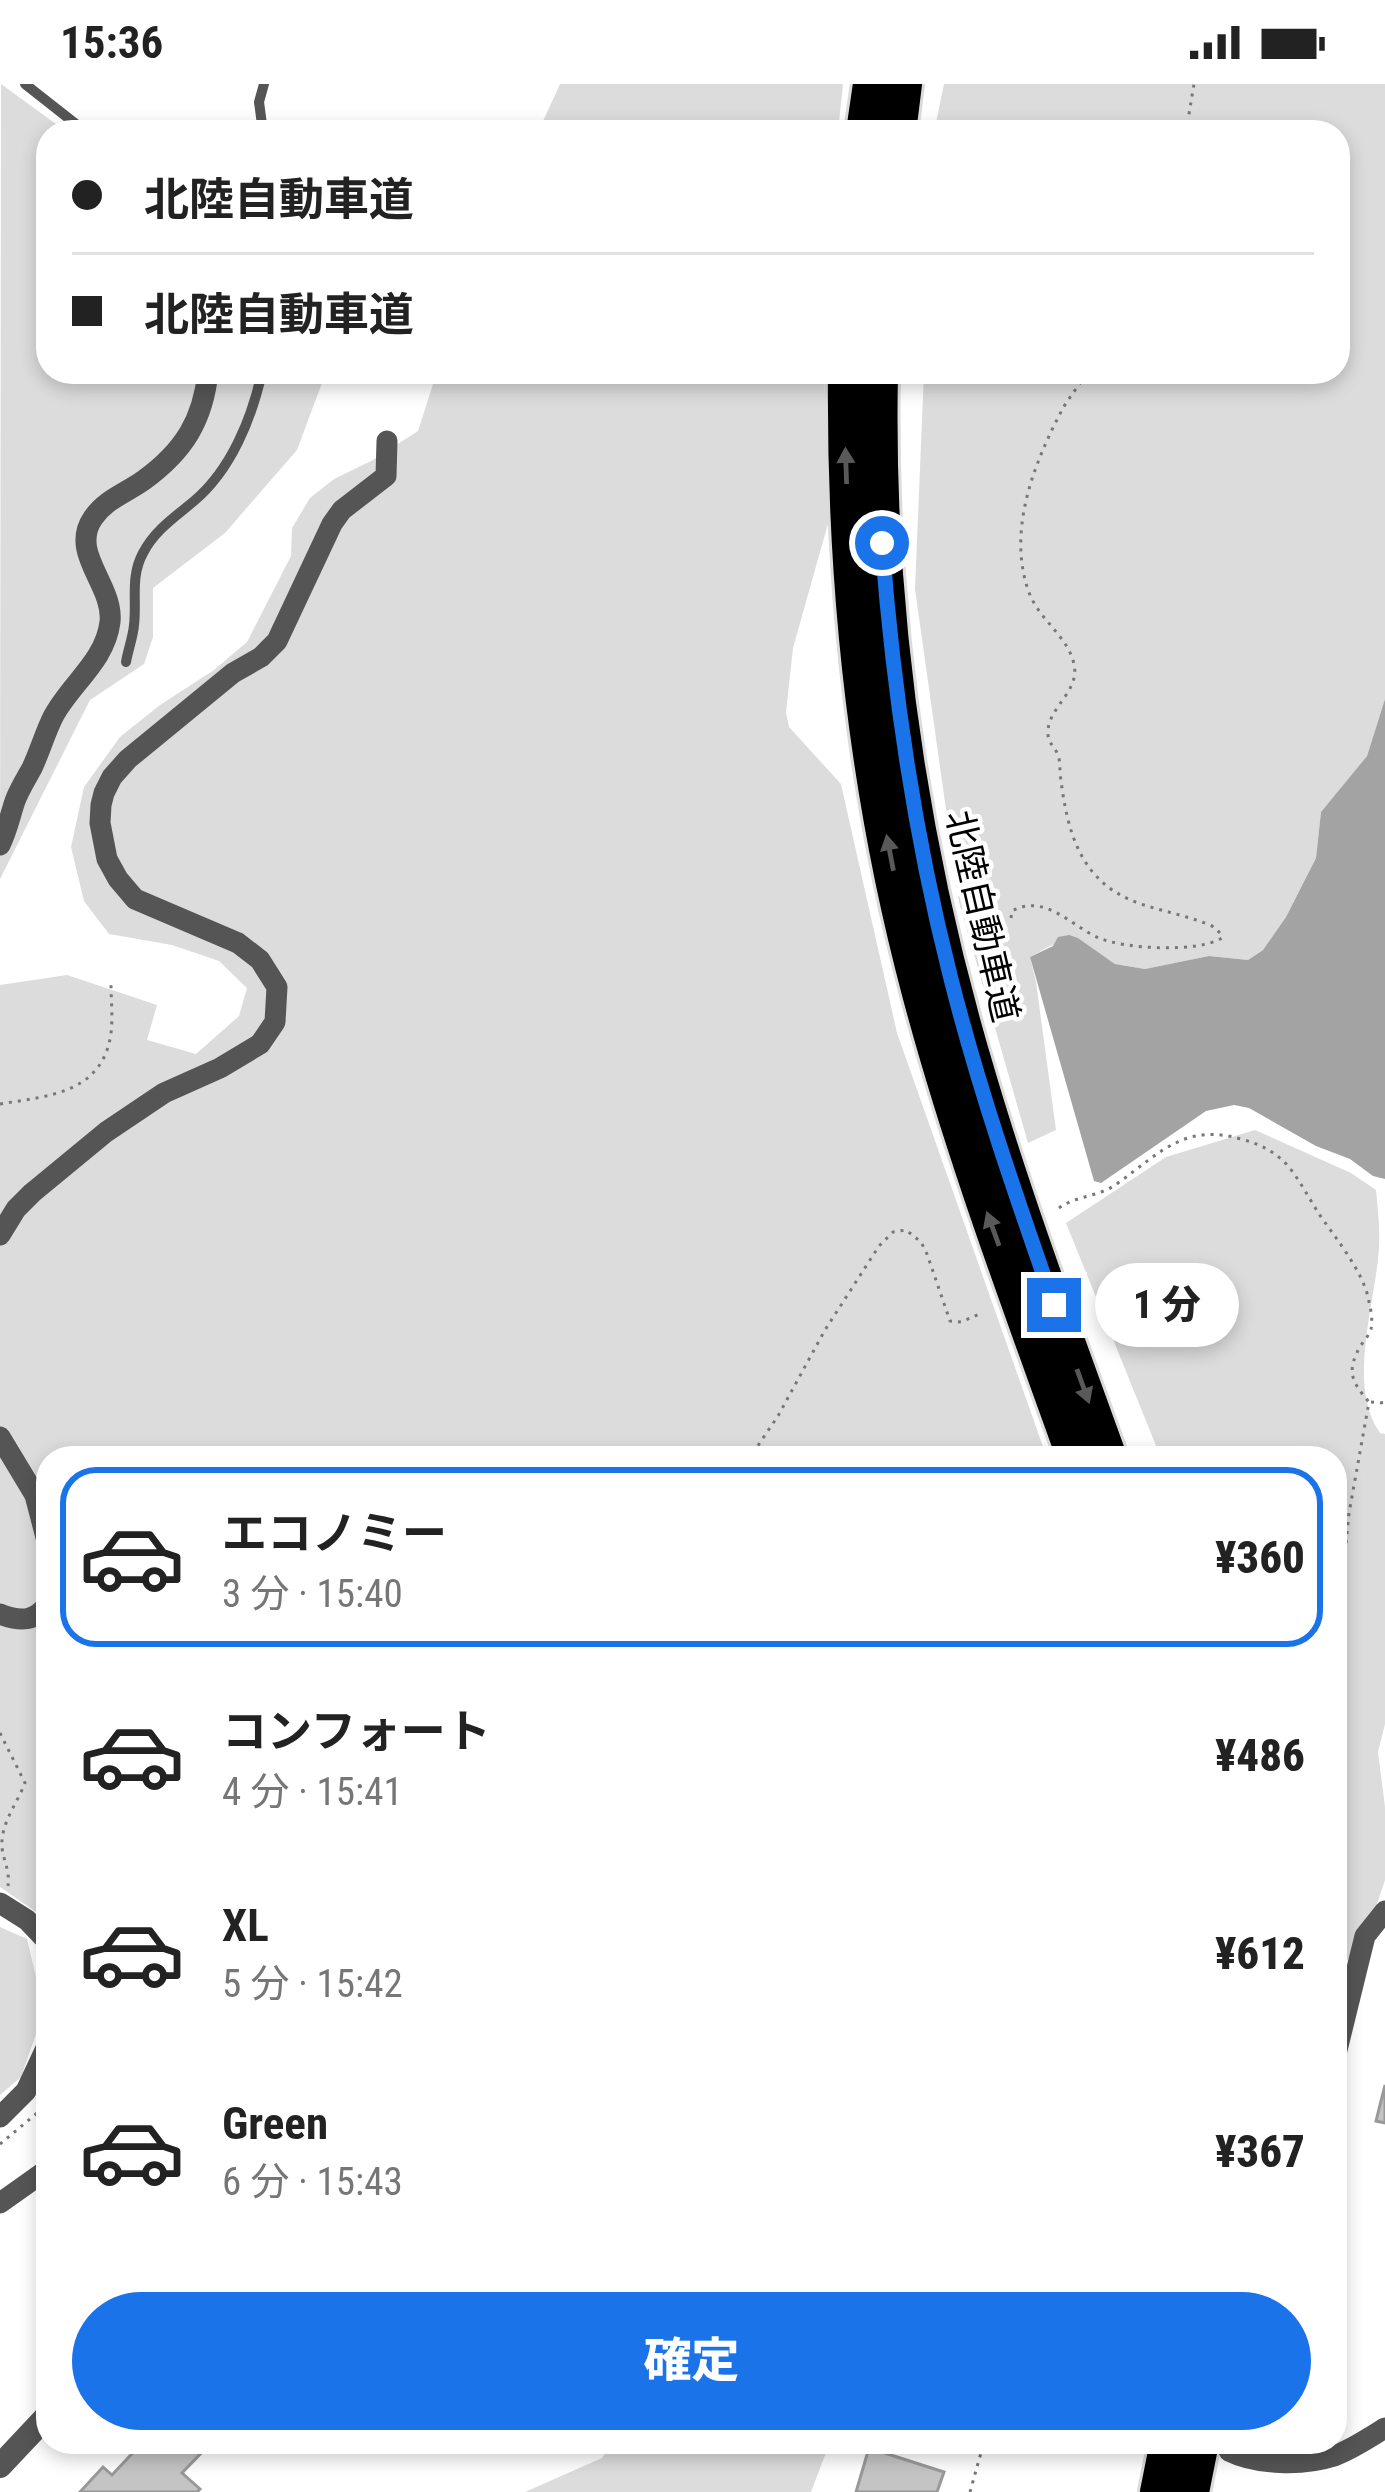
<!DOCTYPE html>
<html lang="ja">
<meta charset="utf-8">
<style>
:root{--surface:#fff;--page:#f6f6f6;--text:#222;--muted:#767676;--line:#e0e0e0;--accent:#1a73e8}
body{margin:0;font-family:"Roboto Condensed","Noto Sans JP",sans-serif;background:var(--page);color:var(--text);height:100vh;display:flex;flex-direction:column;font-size:45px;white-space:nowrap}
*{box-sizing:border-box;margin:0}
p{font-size:39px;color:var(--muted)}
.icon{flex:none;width:66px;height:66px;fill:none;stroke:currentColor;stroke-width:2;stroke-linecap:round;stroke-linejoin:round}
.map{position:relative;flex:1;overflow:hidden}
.sheet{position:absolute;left:36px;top:1362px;width:1311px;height:1008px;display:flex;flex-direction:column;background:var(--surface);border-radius:36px;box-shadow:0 6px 18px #0003}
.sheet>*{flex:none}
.banner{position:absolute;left:36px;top:36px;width:1314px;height:264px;border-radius:36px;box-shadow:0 6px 18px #0003;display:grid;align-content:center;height:264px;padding:0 36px;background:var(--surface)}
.end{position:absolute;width:54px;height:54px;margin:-27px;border:15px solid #1a73e8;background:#fff;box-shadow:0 0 0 6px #fff}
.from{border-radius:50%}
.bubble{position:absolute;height:84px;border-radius:42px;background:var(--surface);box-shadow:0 6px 18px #0003;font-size:39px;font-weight:800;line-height:84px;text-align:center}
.banner b{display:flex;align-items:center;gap:42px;height:114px;font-size:45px}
.banner b+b{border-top:3px solid var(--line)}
.banner i{width:30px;height:30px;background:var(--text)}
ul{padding:21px 0 0;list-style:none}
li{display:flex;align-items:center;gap:36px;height:180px;margin:0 24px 18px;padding:0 12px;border:6px solid transparent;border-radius:36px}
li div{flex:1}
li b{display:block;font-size:45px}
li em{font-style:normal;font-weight:800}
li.active{border-color:var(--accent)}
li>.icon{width:108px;height:108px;stroke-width:1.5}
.cta{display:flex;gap:24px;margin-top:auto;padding:24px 36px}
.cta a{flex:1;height:138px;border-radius:72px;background:var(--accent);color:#fff;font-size:48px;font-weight:800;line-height:138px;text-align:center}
.status{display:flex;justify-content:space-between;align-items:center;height:84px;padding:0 60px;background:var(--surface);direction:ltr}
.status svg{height:33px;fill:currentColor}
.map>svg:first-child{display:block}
.green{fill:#dcdcdc}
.water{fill:#a3a3a3}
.building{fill:#c4c4c4;stroke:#999;stroke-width:3}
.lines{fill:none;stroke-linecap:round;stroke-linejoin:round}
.motorway-casing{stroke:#dbdbdb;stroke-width:42}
.path{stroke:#777;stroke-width:3;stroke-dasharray:3 6;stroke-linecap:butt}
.service{stroke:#555;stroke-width:10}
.minor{stroke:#555;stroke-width:21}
.tertiary{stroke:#555;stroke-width:24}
.motorway{stroke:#000;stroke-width:36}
.oneway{fill:#595959}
.route{stroke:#1a73e8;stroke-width:15}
.labels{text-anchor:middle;stroke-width:9;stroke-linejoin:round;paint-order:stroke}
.street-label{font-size:36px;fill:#000;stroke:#fff}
</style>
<div class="status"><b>15:36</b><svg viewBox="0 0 49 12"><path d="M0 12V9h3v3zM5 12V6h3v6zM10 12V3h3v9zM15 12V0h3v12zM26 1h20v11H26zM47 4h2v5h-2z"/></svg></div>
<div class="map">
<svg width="1385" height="2408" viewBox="0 0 1385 2408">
<rect width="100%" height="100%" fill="#fff"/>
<g class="green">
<polygon points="1,0 67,48 48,48 48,288 325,288 325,291 297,366 225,449 153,504 153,553 144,580 90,616 0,795"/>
<polygon points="560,0 843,0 838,48 538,48"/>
<polygon points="944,0 1385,0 1385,615 1367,672 1321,728 1316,774 1286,833 1263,866 1248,876 1209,872 1145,885 1115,880 1078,854 1050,862 1030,873 1036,898 1056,1046 1028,1059 959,818 915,505 924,288 1338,288 1338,48 934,48"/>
<polygon points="444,288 824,288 831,429 793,564 786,628 789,643 841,700 897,949 1047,1374 48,1374 48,1836 0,1803 0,901 67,891 157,921 147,956 196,970 239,932 247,904 219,877 172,861 109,850 84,817 71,763 84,703 120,653 160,621 214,586 247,558 291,472 292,444 310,414 334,395 371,377 418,347 433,300"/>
<path d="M1255,1046L1351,1089L1376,1106C1378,1125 1380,1144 1379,1163C1376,1219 1346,1300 1380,1349L1385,1350V1640L1378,1668L1385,1723V1796L1374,1829L1335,1898V1374H1161L1066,1139L1166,1073Z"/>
<polygon points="0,1843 27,1855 44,1927 21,1993 0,2011"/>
<polygon points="612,2358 830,2358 811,2408 525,2408 602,2374"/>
</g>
<polygon class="water" points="1385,615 1385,1095 1373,1092 1350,1075 1316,1062 1249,1024 1234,1021 1206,1027 1101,1099 1094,1097 1030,873 1053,862 1058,853 1069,851 1078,854 1115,880 1145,885 1209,872 1248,876 1263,866 1286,833 1316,774 1321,728 1367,672"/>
<g class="building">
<polygon points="1385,2001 1385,2039 1376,2037"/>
<polygon points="143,2358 202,2358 207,2363 182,2389 200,2405 197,2408 80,2408 103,2383 112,2391"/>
<polygon points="869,2364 944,2388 937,2408 856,2408"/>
</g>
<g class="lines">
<defs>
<g id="motorway">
<polyline points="864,48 871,0"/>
<polyline points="898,48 904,0"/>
<path d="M846,288C844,496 866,707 920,909C962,1067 1020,1220 1075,1374"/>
<path d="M880,288C875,527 910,767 979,996C1017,1124 1064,1249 1109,1374"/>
<polyline points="1158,2408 1168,2358"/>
<polyline points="1191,2408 1201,2358"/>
</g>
</defs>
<use href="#motorway" class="motorway-casing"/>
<g class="path">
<polyline points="1186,48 1194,0"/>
<path d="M1011,834L1012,827C1045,809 1071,842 1099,854C1125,865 1198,869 1222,854L1220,849L1212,842C1189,832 1165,828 1141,820C1079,799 1067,747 1060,689C1060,683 1060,677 1058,671C1054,661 1047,659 1048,646C1050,622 1080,607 1074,580C1068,553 1041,537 1030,511C1006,450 1033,381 1062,326C1069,313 1080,301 1087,288"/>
<path d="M0,1020C49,1012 103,1009 111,949C113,933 111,916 111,900"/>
<path d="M1059,1124C1077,1111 1100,1113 1118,1099C1161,1068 1185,1039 1241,1055C1260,1060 1276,1068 1289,1083C1300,1097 1309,1114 1319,1130C1335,1153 1365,1190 1369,1218C1371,1225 1373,1238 1371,1245C1369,1251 1365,1256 1361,1261C1346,1287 1351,1297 1369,1318L1349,1429L1340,1522L1335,1545"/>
<polyline points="1371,1318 1385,1319"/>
<polyline points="745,1374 757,1363 778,1332 825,1246 879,1162 893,1148 906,1146 921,1158 927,1170 950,1237 961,1238 982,1229"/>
<path d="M0,1649L25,1699C17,1720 0,1740 2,1764C4,1778 10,1787 8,1802"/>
<polyline points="0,2060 48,2020"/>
<polyline points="970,2408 984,2358"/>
</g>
<g class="service">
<polyline points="25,0 86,48"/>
<polyline points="263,48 259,18 264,0"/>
<path d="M126,578C128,566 133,553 134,541C137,516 130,493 143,469C155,446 175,433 194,417C231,386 252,334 262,288"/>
</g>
<g class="minor">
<path d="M0,761C7,747 10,732 15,717C19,706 26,695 32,684C40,667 45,649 53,633C70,600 105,578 110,538C114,501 69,469 93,434C106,415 126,409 144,396C184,367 203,336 208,288"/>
<polyline points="0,1151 16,1125 32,1109 106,1048 164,1009 220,984 260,960 275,938 277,903 260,876 238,859 135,815 118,795 107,775 100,739 101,721 104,709 112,693 128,675 233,589 261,573 277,557 332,440 342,426 386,392 387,357"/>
<polyline points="0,1353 35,1411 48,1461"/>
<path d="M0,1530C20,1538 35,1538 48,1520"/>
<polyline points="0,1819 27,1836 48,1858"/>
<polyline points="1335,1974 1365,1852 1385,1827"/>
<polyline points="0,2033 26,2007 48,1960"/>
<polyline points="0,2119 48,2085"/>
<path d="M1229,2367C1257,2381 1303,2382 1334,2372C1351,2366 1369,2354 1385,2344"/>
</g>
<polyline class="tertiary" points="0,2382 48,2331"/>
<use href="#motorway" class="motorway"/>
</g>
<defs><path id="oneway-solid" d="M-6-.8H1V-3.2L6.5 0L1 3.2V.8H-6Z" transform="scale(3)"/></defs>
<g class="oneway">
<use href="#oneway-solid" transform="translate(846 382) rotate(-92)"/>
<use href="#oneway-solid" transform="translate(890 769) rotate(-101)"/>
<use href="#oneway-solid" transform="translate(993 1145) rotate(-110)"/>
<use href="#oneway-solid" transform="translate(1083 1302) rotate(70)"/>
</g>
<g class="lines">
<path class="route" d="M882,459C893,605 914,749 950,891C978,1003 1016,1112 1054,1221"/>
</g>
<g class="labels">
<g class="street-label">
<text transform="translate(983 832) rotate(77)" y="13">北陸自動車道</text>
</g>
</g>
</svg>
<i class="end from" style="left:882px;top:459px"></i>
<i class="end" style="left:1054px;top:1221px"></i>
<div class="bubble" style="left:1095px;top:1179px;width:144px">1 分</div>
<div class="banner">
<b><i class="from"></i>北陸自動車道</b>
<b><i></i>北陸自動車道</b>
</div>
<section class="sheet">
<ul>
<li class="active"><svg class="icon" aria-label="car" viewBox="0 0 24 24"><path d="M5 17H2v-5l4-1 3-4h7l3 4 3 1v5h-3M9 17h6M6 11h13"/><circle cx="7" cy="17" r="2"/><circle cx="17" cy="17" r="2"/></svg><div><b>エコノミー</b><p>3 分 · 15:40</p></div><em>¥360</em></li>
<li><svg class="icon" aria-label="car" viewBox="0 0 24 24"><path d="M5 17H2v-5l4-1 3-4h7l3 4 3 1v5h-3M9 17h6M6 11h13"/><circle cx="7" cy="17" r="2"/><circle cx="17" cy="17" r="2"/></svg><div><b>コンフォート</b><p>4 分 · 15:41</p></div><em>¥486</em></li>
<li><svg class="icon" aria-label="car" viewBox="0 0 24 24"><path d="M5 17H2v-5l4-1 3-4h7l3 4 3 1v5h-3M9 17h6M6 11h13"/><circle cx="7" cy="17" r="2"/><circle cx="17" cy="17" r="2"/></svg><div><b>XL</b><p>5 分 · 15:42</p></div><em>¥612</em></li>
<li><svg class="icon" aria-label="car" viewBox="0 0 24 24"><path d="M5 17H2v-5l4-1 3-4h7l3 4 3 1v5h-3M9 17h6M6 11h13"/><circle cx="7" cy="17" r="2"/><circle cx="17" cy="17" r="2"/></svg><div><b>Green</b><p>6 分 · 15:43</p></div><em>¥367</em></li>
</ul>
<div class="cta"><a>確定</a></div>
</section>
</div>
